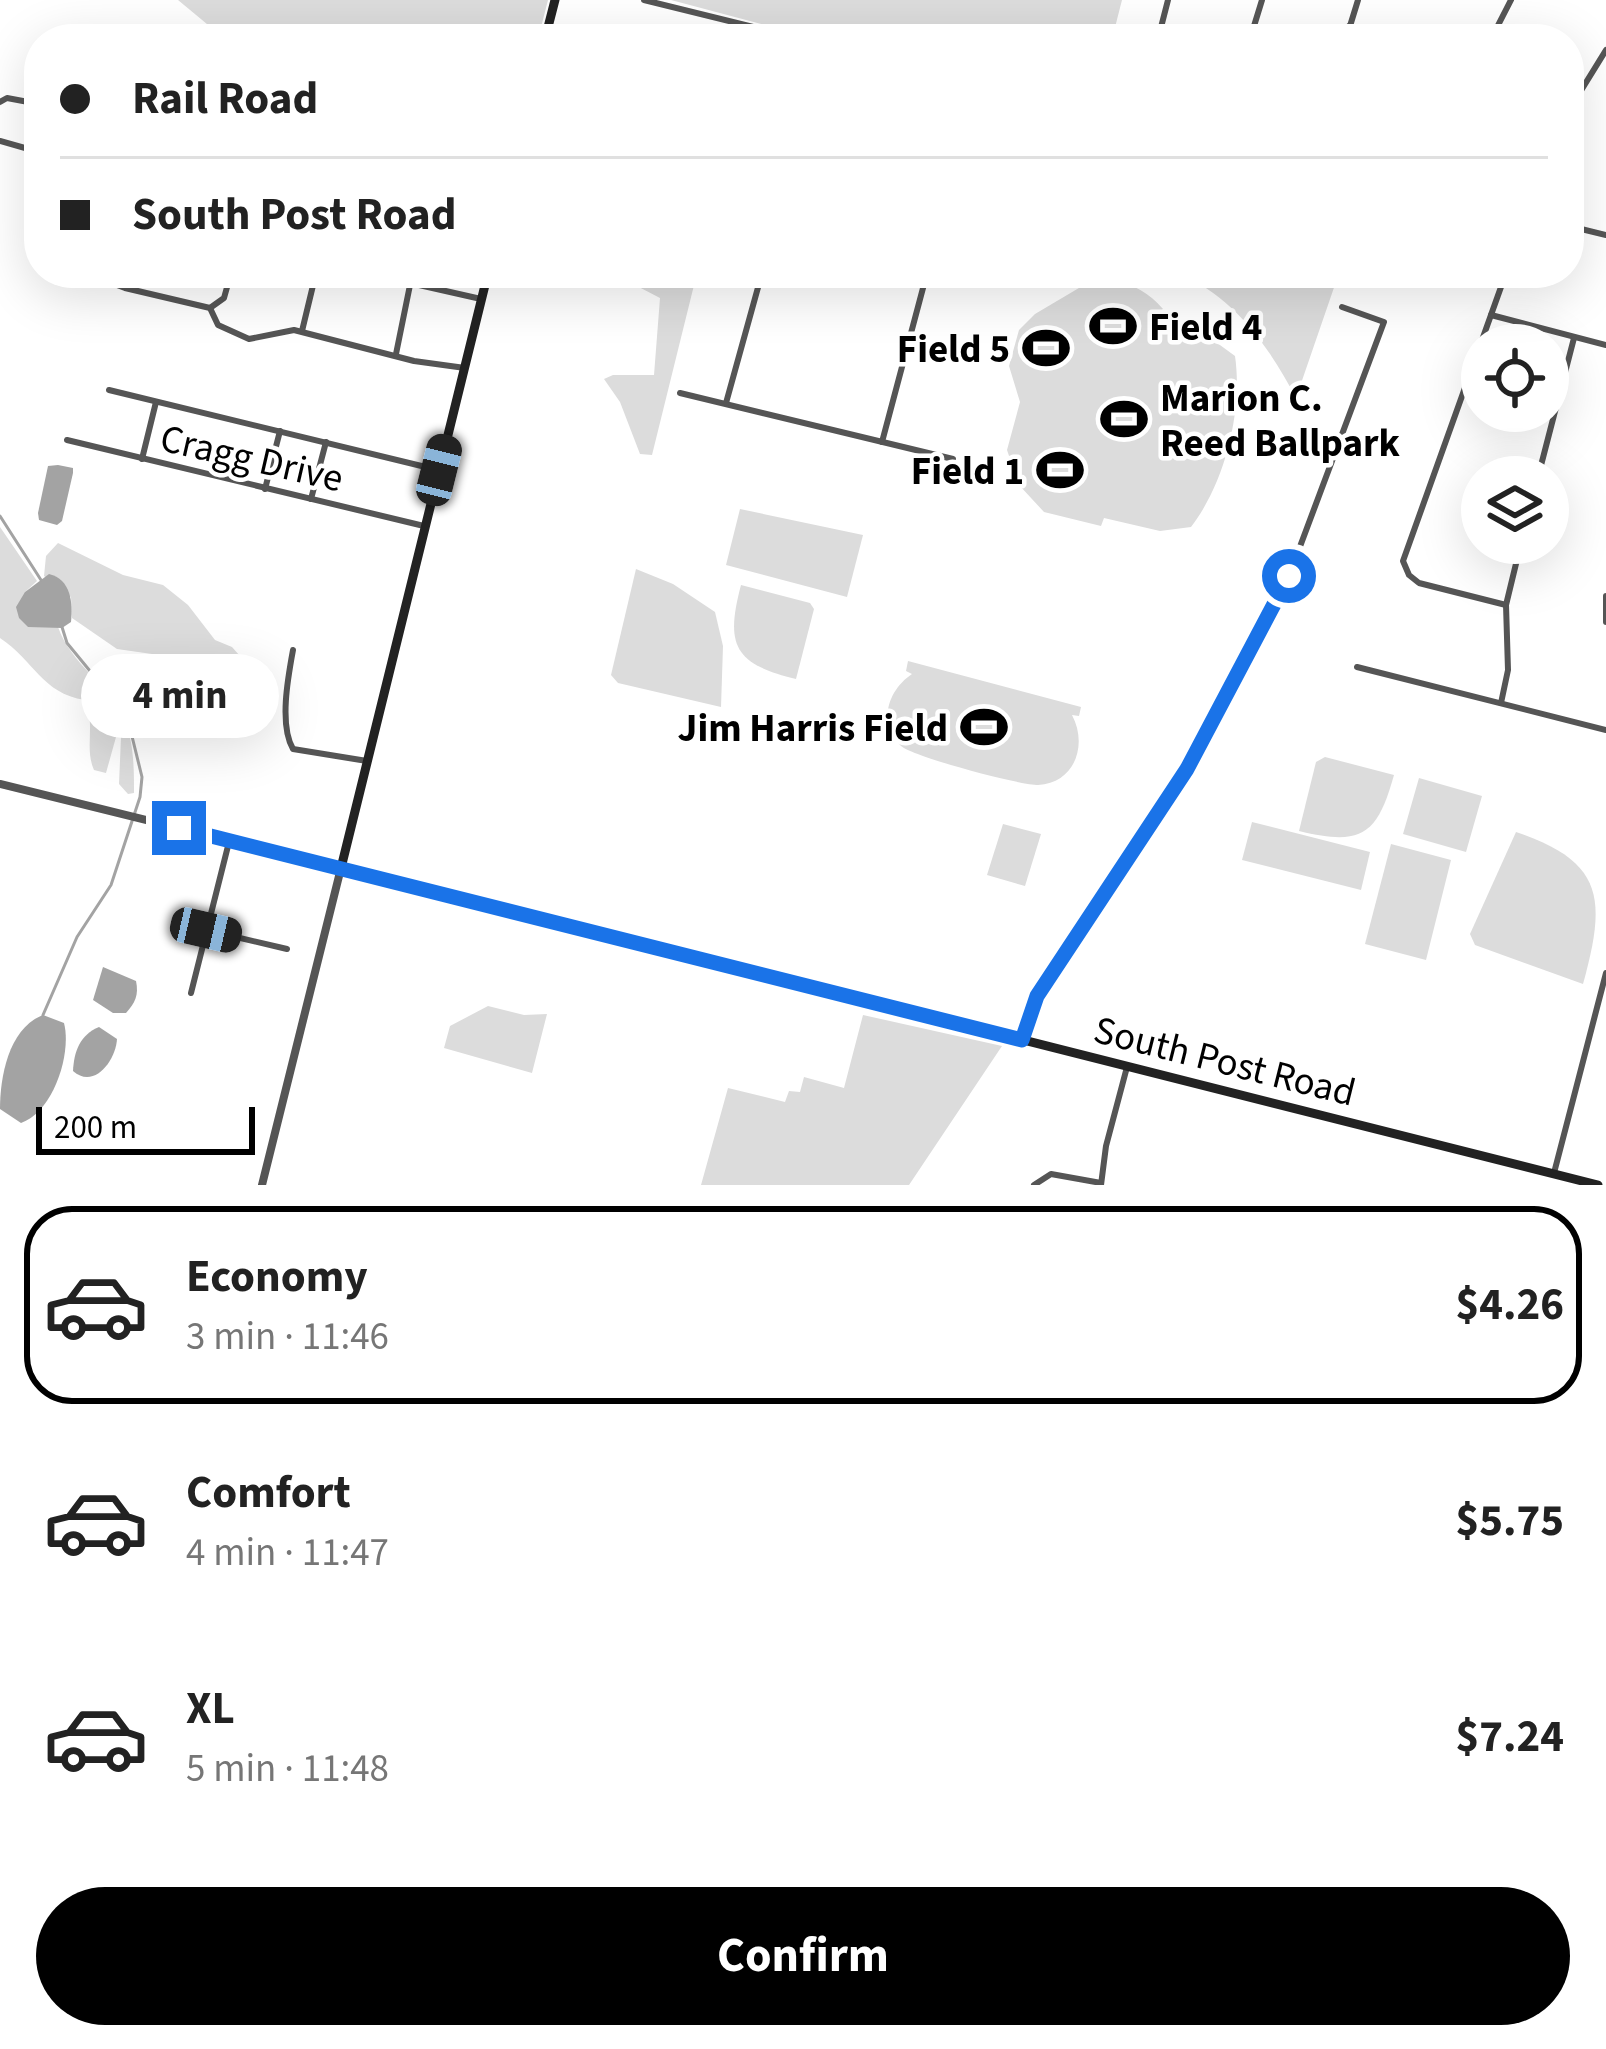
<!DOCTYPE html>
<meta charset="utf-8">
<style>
:root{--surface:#fff;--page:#f6f6f6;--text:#222;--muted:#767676;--line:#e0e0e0;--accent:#000}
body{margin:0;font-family:"Source Sans 3",sans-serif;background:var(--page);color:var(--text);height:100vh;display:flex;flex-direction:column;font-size:45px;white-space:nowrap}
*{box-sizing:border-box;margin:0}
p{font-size:39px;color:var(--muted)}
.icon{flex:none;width:66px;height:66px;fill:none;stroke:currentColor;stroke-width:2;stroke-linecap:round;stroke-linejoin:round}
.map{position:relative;height:1185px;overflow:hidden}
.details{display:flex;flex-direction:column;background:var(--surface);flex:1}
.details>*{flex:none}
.hud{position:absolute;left:24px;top:24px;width:1560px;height:264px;border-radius:48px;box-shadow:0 12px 48px #0002;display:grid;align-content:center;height:264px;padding:0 36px;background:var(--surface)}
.fabs{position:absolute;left:1461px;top:324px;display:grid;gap:24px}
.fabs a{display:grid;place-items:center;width:108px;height:108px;border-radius:50%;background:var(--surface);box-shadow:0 12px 48px #0002;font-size:60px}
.scale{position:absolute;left:36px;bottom:30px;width:219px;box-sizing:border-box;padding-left:12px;border:6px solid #000;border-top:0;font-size:33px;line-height:42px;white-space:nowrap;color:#000;-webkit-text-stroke:9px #fff;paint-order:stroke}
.end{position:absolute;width:54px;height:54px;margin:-27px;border:15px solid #1a73e8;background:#fff;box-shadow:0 0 0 6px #fff}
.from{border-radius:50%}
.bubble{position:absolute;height:84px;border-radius:42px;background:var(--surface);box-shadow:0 12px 48px #0002;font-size:39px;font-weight:700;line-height:84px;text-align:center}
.car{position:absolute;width:36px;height:72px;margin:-36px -18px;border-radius:15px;box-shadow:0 0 9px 3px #0007;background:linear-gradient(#222 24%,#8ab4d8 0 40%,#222 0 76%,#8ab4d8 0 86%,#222 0)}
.hud b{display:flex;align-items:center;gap:42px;height:114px;font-size:45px}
.hud b+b{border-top:3px solid var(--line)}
.hud i{width:30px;height:30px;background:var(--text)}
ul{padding:21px 0 0;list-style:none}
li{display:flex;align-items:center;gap:36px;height:198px;margin:0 24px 18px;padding:0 12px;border:6px solid transparent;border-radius:48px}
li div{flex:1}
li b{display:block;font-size:45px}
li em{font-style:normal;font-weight:700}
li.current{border-color:var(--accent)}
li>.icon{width:108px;height:108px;stroke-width:1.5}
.action{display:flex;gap:24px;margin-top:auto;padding:24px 36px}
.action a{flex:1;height:138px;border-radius:72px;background:var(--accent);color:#fff;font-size:48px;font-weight:700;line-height:138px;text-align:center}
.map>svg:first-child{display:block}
.green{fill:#dcdcdc}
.water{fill:#a3a3a3}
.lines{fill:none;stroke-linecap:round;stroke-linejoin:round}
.stream{stroke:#a3a3a3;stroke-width:3}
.minor{stroke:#555;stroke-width:6}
.tertiary{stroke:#555;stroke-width:8}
.secondary{stroke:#222;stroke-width:9}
.route{stroke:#1a73e8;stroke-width:15}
.labels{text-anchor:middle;stroke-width:9;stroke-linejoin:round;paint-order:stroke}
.poi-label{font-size:39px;font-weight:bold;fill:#000;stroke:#fff;text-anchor:end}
.street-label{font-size:39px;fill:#000;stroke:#fff}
</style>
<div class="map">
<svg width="1606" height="1185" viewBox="0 0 1606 1185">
<rect width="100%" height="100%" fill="#fff"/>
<g class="green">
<polygon points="178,0 548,0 538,39 225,39"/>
<polygon points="671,0 1122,0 1112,39 817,39"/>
<polygon points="612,273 697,273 652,455 640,454 620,402 604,379 613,375 654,375 660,298"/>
<path d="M1178,273H1339L1296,398C1269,346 1233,296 1178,273Z"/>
<path d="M1114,281C1134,284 1149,293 1163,309L1154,316L1160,324L1209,337L1235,356C1243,411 1225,483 1191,527L1160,531L1104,518L1101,526L1044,512L1019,485L1007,450L1020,402L1009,366L1019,330L1035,314L1084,285Z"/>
<polygon points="740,509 863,535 847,597 726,565"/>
<path d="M0,527L37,581L25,592L28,627H58C71,664 108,684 124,719C134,741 134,769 134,793L128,794L119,784L121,737H116L106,773L94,770C84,748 96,723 85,700C41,693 35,661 0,638Z"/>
<polygon points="58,543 123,575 163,585 188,605 215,640 232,647 247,664 251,677 247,685 231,684 208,662 117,649 72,618 71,597 44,576 46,556"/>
<polygon points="636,569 673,584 715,612 723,646 721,707 618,683 611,675"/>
<path d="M741,585L810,603L814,609L796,679C734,664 725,645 741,585Z"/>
<path d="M908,661L1081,707L1079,716L1072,715C1088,745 1075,783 1038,785C1019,785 914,757 901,746C877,723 888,690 912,674L906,671Z"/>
<path d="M1325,757L1394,775C1377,836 1361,846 1299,831L1316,762Z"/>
<polygon points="1419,778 1482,796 1466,852 1403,834"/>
<polygon points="1252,822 1370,852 1361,890 1242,860"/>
<polygon points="1003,824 1041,834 1025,886 987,875"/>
<path d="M1516,832C1605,862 1606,900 1583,984L1475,945L1470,934Z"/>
<polygon points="1391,844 1451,860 1426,960 1365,944"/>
<polygon points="488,1006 524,1015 547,1014 532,1073 444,1048 450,1026"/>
<polygon points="863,1015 1002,1046 909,1185 701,1185 728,1088 785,1102 789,1091 800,1092 804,1077 844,1088"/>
</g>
<g class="water">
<polygon points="58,465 73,468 73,473 62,521 57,525 39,520 38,513 48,466"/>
<path d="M49,574C71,579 73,603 71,622L62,628L28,627L19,618L16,607L25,592Z"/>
<path d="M103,967L136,981C139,995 135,1003 126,1013H113L93,1000Z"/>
<path d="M43,1015L64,1023C72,1054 53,1112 21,1123L0,1109C0,1076 9,1028 43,1015Z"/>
<path d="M99,1027L117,1039C116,1060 94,1090 73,1071C74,1051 80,1035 99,1027Z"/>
</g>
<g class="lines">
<g class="stream">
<polyline points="0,516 41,580"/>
<polyline points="43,1015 77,937 111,885 140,797 142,777 127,716 67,643 62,627"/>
</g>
<g class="minor">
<polyline points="644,0 802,39"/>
<polyline points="1349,26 1400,39"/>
<polyline points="1158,39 1168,0"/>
<polyline points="1250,39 1262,0"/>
<polyline points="1346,39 1358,0"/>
<polyline points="1491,39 1511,0"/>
<polyline points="0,102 7,98 39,104"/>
<polyline points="1569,110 1606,50"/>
<polyline points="0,141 39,152"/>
<polyline points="1569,226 1606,235"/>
<polyline points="116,273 117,285 125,288 210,308 218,325 249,339 294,330 414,361 465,368"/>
<polyline points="366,273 481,299"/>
<polyline points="1506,273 1403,561 1409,575 1419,583 1506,605"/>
<polyline points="210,308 224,298 231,273"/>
<polyline points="1491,315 1606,345"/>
<polyline points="302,331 316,273"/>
<polyline points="396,354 410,285"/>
<polyline points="109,390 438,470"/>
<polyline points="680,393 953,459"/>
<polyline points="726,403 762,273"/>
<polyline points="67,440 424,526"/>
<polyline points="882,442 927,273"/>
<polyline points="142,459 156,402"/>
<polyline points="1538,477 1574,338"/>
<polyline points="265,489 280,431"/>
<polyline points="311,499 326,442"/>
<polyline points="1606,596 1606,622"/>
<path d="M293,650C288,677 279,725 293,749L367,761"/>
<polyline points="1357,667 1606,730"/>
<polyline points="1501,703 1508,670 1506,605 1521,543"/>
<polyline points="206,930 287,949"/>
<polyline points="191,993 229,842"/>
<polyline points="1022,1040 1037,996 1187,769 1227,700 1289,576 1384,322 1342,307"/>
<polyline points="1554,1173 1606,973"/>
<polyline points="1034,1185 1051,1174 1101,1183"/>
<polyline points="1101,1185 1106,1146 1127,1067"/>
</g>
<polyline class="tertiary" points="0,784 341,868 262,1185"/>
<g class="secondary">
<polyline points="545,39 555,0"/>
<polyline points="488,273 341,868 1598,1185"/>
</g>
</g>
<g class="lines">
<polyline class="route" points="179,828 1022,1040 1037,996 1187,769 1289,576"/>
</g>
<defs>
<symbol id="stadium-bare" viewBox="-9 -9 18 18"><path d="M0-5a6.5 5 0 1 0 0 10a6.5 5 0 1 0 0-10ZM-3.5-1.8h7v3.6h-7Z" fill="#000" stroke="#fff" stroke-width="2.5" paint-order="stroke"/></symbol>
</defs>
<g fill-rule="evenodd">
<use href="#stadium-bare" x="1080" y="293" width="66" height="66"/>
<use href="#stadium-bare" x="1013" y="315" width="66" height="66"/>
<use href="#stadium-bare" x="1091" y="386" width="66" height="66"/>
<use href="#stadium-bare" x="1027" y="437" width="66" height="66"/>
<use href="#stadium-bare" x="951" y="694" width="66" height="66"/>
</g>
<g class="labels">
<g class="poi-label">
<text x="1149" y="340" text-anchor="start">Field 4</text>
<text x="1010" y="362">Field 5</text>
<text x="1160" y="411" text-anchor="start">Marion C.<tspan x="1160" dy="45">Reed Ballpark</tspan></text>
<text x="1024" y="484">Field 1</text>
<text x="948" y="741">Jim Harris Field</text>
</g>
<g class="street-label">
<text transform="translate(252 457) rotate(13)" y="14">Cragg Drive</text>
<text transform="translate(1225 1060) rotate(14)" y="14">South Post Road</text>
</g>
</g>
</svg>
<div class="fabs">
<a><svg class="icon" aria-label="locate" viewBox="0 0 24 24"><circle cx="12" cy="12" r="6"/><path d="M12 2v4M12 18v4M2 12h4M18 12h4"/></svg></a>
<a><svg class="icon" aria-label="layers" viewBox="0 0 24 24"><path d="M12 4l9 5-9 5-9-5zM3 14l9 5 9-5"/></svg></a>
</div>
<div class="scale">200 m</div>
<i class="end from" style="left:1289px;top:576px"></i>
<i class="end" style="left:179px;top:828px"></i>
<div class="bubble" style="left:81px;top:654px;width:198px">4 min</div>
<i class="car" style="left:439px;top:470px;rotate:14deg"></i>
<i class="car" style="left:206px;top:930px;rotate:103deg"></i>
<div class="hud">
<b><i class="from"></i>Rail Road</b>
<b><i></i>South Post Road</b>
</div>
</div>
<section class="details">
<ul>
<li class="current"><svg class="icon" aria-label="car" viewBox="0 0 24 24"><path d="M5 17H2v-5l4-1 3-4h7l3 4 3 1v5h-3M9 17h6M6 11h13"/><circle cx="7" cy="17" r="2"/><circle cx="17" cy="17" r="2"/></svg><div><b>Economy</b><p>3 min · 11:46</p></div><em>$4.26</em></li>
<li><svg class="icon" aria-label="car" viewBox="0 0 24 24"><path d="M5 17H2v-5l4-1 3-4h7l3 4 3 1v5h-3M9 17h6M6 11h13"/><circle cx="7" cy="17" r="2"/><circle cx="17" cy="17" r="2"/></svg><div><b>Comfort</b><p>4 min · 11:47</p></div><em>$5.75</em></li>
<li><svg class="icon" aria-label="car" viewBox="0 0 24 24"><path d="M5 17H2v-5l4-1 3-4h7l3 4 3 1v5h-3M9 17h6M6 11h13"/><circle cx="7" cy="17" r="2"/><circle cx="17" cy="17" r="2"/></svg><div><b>XL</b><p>5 min · 11:48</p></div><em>$7.24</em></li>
</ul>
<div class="action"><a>Confirm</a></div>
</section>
